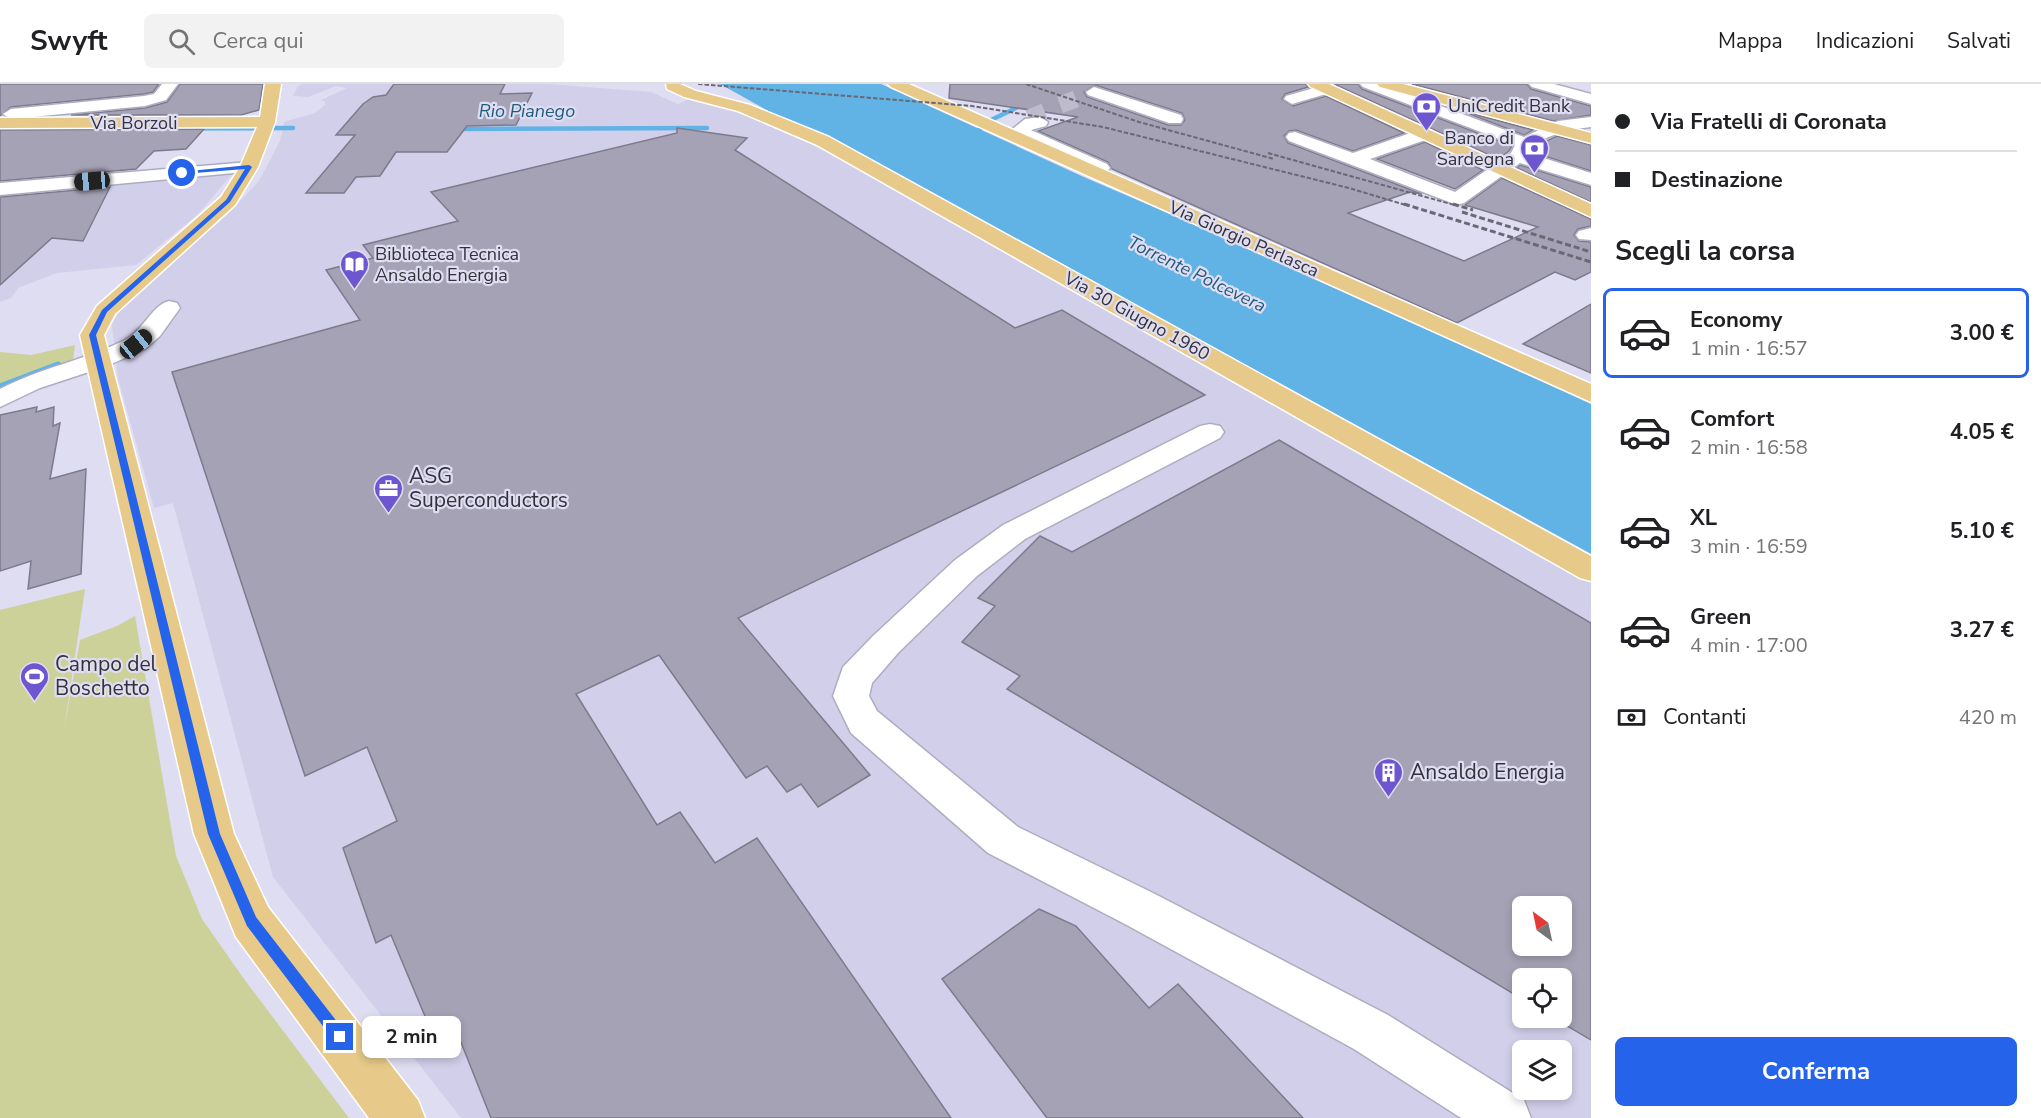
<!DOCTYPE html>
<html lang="it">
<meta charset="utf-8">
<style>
:root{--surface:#fff;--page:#f2f2f2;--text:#202124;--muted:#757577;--line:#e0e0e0;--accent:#2563eb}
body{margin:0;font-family:"Nunito Sans",sans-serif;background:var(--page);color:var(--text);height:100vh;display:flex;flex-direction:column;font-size:22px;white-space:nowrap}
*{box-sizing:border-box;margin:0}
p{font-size:20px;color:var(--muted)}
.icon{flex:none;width:33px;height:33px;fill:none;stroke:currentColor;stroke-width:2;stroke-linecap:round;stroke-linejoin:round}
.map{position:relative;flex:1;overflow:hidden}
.details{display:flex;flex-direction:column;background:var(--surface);width:450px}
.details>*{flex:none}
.hud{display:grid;align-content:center;height:132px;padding:0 24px;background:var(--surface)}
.needle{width:39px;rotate:327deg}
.fabs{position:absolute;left:1512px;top:812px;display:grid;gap:12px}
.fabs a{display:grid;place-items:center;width:60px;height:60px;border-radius:9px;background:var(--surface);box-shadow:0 3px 9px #0003;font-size:30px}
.end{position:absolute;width:27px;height:27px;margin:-14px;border:8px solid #2563eb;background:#fff;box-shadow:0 0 0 3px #fff}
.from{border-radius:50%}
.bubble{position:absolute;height:42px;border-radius:9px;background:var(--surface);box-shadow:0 3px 9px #0003;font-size:20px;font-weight:700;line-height:42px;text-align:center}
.car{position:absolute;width:18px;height:36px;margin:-18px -9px;border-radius:8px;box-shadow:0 0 4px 2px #0007;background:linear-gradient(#222 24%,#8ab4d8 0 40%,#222 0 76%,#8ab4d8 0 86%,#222 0)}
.hud b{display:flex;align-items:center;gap:21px;height:57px;font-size:22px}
.hud b+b{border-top:2px solid var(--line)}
.hud i{width:15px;height:15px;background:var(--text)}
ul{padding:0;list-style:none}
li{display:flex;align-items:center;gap:18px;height:90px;margin:0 12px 9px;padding:0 12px;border:3px solid transparent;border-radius:9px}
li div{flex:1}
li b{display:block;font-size:22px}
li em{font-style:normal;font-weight:700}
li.selected{border-color:var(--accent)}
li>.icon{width:54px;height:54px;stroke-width:1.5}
h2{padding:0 24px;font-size:27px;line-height:72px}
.pay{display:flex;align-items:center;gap:15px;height:66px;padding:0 24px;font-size:22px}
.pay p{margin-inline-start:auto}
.action{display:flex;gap:12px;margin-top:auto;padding:12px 24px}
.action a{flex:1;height:69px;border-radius:9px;background:var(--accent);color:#fff;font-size:24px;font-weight:700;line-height:69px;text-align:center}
header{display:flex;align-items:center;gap:36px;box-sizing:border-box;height:84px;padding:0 30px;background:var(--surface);border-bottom:2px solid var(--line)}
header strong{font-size:28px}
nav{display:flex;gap:33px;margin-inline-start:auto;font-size:21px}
.search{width:420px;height:54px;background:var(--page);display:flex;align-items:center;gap:15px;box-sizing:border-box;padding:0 21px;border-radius:9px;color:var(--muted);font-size:22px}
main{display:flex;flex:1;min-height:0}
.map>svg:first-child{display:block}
.built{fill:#d2cfea;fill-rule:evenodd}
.green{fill:#ccd199}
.water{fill:#62b3e5}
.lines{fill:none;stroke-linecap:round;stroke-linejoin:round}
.stream-far1{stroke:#62b3e5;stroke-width:4.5}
.stream{stroke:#62b3e5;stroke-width:7}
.building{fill:#a5a2b5;stroke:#7d7a8c;stroke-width:1.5;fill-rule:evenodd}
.minor-tunnel{stroke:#bdbbcc;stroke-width:17;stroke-dasharray:17 9;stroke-linecap:butt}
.minor-casing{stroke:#aeacc0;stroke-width:3}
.major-casing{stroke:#fff;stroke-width:3}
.minor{fill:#fff;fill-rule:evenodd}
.major{fill:#e7ca89;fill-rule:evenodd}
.rail-far1{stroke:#6a6874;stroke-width:2;stroke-dasharray:4.5 2;stroke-linecap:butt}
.rail{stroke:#6a6874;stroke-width:3;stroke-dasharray:6 3;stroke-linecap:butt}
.route{fill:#2563eb}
.labels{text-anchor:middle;stroke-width:4.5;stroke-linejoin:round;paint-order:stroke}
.far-poi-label{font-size:18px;fill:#33323a;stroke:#dfddf1;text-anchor:start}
.far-water-label{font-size:18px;font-style:italic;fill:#1f5b7d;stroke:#dfddf1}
.far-street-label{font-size:18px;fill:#33323a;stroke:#dfddf1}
.poi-label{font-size:21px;fill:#33323a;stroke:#dfddf1;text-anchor:start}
</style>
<header>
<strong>Swyft</strong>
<div class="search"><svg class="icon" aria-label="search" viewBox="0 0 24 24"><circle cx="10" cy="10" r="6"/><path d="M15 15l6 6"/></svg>Cerca qui</div>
<nav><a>Mappa</a><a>Indicazioni</a><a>Salvati</a></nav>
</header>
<main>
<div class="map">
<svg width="1591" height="1034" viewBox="0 0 1591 1034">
<rect width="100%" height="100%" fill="#dfddf1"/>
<g class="built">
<path d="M302,0H549L651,8L678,20L689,15L736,26L808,58L1591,498V1034H461L273,793L173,419L154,424L118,294L112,241L121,223L227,131L259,97L280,57L284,38L315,29L325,21V18L321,16L347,4L336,2L308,13L293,12L298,2ZM1522,822H1562V861H1522ZM1522,894H1562V933H1522ZM1522,966H1562V1005H1522Z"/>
<polygon points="234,88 198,130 136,181 57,189 18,204 11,214 0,218 0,109"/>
</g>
<g class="green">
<polygon points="75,261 73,277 0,302 0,268 31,271"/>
<polygon points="85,505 64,646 80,556 117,542 135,532 176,772 202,835 244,895 349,1034 0,1034 0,526"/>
</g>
<polygon class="water" points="720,0 881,0 1086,94 1250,164 1591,320 1591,470 854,66 818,48 779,33"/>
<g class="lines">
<g class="stream-far1">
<polyline points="0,45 293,44"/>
<polyline points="454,45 707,44"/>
<polyline points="971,53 989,37 1026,19"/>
</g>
<polyline class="stream" points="0,303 58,281"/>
</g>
<g class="building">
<polygon points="0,0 159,0 153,8 144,10 11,23 0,32"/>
<polygon points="180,0 263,0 259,26 241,31 71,31 145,24 167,18"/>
<polygon points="394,0 505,0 500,10 532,9 516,41 467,42 447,68 396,68 380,92 356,93 344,109 306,109 355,51 336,51 363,20 373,13 386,11"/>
<path d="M950,0H1306L1308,3L1285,10L1282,15L1293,22L1326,12L1404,49L1353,67L1296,46L1289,47L1284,52L1288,59L1422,110L1410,108L1348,129L1464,177L1538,143L1465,121L1502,94L1591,135V142L1578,145L1574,151L1579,157L1591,158V188L1575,196L1555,188L1457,239L1112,85L1108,78L1038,47L1078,33L949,14ZM1095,1L1182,29L1185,36L1181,41H1168L1087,13L1084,8Z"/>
<polygon points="1334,0 1358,0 1362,5 1512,62 1509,67 1498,75"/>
<polygon points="1412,0 1527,0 1531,5 1591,22 1591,31 1553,37"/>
<polygon points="1459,26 1533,46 1524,51"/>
<polygon points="677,44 747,54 735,66 1015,244 1062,226 1205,311 738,534 870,691 818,723 801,700 787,708 767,682 746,694 659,571 576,610 657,741 680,728 715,779 757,754 951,1034 491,1034 451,933 432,949 391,851 376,859 343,764 397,737 367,663 305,692 172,288 360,236 326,186 373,174 363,161 458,137 431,108 677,49"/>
<polygon points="204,45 186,65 154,67 136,85 0,97 0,46"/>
<polygon points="1557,52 1591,61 1591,87 1532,68 1540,60"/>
<polygon points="1425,58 1483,86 1455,105 1377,75"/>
<polygon points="1520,81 1591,103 1591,118 1517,84"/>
<polygon points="110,103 83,157 52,154 0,201 0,113"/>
<polygon points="1591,220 1591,289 1523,260"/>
<polygon points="37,323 36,328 54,323 53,342 60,339 50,395 86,385 81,490 28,505 31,477 0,487 0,331"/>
<path d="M1279,356L1591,539V956L1552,933H1562V894H1522V915L1007,605L1020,592L962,558L995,522L978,514L1040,452L1072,468ZM1522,822H1562V861H1522Z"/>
<polygon points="1039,825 1076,842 1149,924 1178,900 1303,1034 1047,1034 942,895"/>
</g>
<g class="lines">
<g class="minor-tunnel">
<polyline points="1060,21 1081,13"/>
<polyline points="1029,34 1046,27"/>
</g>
<defs>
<g id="minor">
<polygon points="162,0 178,0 166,16 145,22 11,35 3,30 11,25 144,12 154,10"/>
<polygon points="1328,0 1336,5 1333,8 1292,20 1284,15 1286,12"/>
<path d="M1360,0H1382L1524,53L1558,37L1591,33V43C1572,45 1537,52 1528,69L1591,89V101L1520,79L1464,119L1457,121L1289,57L1286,53L1289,49L1295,48L1353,69L1419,46H1431L1434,50L1431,54L1370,75L1455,108L1511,69L1515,61L1363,3Z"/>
<polygon points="1529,0 1554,0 1591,10 1591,20 1532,3"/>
<polygon points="1094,3 1181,31 1183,35 1181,39 1169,39 1088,11 1086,8"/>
<polygon points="1040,33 1048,38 1046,42 1031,46 1107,80 1110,84 1107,88 1095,88 1012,51 1010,47 1025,35"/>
<polygon points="249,78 255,79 258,83 255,87 0,111 0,99"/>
<polygon points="1591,144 1591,156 1579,155 1576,151 1579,147"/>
<path d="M169,217L177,219L180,224L160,252L145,265L107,282L40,304L0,323V305C40,284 85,276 125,256C143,247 152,221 169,217Z"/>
<polygon points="1210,340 1220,342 1224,348 1220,354 1025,455 977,492 898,569 872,599 869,612 877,627 1018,743 1153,809 1388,931 1524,1016 1531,1034 1461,1034 1354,965 1123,839 988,769 851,649 833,612 843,583 874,551 955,476 1003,441 1200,342"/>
</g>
<g id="major">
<polygon points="265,0 281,0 275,38 258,83 235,121 115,230 104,251 234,750 268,823 418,1016 425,1034 369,1034 236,853 194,750 80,251 97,222 221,113 240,83 257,43 0,44 0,34 260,33"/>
<polygon points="666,0 680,0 696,7 750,21 829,53 1591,472 1591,497 1580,494 817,61 738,27 684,13 667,5"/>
<polygon points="888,0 909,0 1591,300 1591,318 891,3"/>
<polygon points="1308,0 1329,0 1591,120 1591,133 1311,3"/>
<polygon points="1377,0 1403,0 1591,49 1591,59 1380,3"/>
</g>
</defs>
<use href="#minor" class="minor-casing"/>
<use href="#major" class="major-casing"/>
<use href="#minor" class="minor"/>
<use href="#major" class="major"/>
<g class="rail-far1">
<polyline points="698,0 972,22 1103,43 1349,104 1409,122"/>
<polyline points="1026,0 1139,38 1274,75"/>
<polyline points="1268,69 1458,122"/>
</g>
<g class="rail">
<polyline points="1404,120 1591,178"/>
<polyline points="1453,120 1473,126"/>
<polyline points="1462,128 1591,168"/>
</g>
</g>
<polygon class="route" points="249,81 252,83 230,118 107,228 96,251 220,750 256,833 345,948 347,953 345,958 340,960 335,958 247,842 208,750 89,251 102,226 226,116 245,85 182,90 180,88"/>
<defs>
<symbol id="bank-pin" viewBox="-11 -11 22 30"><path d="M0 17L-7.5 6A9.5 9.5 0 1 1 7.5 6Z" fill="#6e56d0" stroke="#dfddf1"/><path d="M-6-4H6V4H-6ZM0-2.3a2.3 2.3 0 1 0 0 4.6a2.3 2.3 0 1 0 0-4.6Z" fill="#fff"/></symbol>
<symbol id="library-pin" viewBox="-11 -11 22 30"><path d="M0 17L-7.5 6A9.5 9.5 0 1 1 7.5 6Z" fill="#6e56d0" stroke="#dfddf1"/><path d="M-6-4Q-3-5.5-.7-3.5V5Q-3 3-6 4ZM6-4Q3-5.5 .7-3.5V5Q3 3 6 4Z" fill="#fff"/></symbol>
<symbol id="office-pin" viewBox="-11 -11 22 30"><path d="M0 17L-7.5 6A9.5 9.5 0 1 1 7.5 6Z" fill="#6e56d0" stroke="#dfddf1"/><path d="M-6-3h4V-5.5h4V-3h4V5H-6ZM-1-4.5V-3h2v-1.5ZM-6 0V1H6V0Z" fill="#fff"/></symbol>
<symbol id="stadium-pin" viewBox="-11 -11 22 30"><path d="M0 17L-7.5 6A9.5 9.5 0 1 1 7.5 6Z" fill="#6e56d0" stroke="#dfddf1"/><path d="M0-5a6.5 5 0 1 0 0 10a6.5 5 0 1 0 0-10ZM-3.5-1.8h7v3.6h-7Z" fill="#fff"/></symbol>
<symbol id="building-pin" viewBox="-11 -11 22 30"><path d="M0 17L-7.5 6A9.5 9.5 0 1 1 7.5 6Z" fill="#6e56d0" stroke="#dfddf1"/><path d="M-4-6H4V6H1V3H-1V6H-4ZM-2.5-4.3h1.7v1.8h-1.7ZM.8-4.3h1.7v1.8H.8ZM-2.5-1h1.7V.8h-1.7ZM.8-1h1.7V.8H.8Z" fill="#fff"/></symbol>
</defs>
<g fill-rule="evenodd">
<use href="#bank-pin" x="1410" y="6" width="33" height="45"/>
<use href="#bank-pin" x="1518" y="48" width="33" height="45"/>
<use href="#library-pin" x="338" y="164" width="33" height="45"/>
<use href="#office-pin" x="372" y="388" width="33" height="45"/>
<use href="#stadium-pin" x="18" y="576" width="33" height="45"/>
<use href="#building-pin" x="1372" y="672" width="33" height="45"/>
</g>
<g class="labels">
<g class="far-poi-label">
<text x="1448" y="28">UniCredit Bank</text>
<text x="1514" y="60" text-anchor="end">Banco di<tspan x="1514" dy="21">Sardegna</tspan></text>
<text x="375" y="176">Biblioteca Tecnica<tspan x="375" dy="21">Ansaldo Energia</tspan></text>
</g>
<g class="far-water-label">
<text x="527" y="33">Rio Pianego</text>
<text transform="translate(1197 190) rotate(26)" y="6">Torrente Polcevera</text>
</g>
<g class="far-street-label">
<text x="134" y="45">Via Borzoli</text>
<text transform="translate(1244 155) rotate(24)" y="6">Via Giorgio Perlasca</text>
<text transform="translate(1137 232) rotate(29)" y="6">Via 30 Giugno 1960</text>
</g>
<g class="poi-label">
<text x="409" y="399">ASG<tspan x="409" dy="24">Superconductors</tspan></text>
<text x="55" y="587">Campo del<tspan x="55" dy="24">Boschetto</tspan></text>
<text x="1410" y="695">Ansaldo Energia</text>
</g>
</g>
</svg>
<div class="fabs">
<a><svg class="needle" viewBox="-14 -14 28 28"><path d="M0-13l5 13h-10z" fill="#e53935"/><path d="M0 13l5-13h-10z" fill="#757577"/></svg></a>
<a><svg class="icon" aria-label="locate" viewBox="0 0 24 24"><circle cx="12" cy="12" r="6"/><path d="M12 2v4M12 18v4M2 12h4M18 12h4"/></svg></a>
<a><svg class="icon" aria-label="layers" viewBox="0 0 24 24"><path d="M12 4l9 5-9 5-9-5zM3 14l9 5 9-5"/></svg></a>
</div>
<i class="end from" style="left:182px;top:89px"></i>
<i class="end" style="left:340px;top:953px"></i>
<div class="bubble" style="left:362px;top:932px;width:99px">2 min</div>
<i class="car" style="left:92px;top:97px;rotate:265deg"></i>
<i class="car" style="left:136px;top:260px;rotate:51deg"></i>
</div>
<section class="details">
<div class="hud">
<b><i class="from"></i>Via Fratelli di Coronata</b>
<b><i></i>Destinazione</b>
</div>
<h2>Scegli la corsa</h2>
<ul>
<li class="selected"><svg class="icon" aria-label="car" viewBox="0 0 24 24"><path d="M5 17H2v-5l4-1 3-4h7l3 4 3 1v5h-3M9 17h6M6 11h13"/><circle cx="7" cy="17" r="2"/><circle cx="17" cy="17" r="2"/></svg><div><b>Economy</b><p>1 min · 16:57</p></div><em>3.00 €</em></li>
<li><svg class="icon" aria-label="car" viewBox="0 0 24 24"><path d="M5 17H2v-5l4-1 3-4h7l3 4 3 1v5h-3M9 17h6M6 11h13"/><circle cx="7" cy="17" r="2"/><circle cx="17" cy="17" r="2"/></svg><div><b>Comfort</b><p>2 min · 16:58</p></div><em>4.05 €</em></li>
<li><svg class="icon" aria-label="car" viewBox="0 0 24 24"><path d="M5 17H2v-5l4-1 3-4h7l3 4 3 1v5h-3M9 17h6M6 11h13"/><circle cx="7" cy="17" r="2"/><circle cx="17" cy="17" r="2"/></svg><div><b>XL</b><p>3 min · 16:59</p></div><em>5.10 €</em></li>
<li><svg class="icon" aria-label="car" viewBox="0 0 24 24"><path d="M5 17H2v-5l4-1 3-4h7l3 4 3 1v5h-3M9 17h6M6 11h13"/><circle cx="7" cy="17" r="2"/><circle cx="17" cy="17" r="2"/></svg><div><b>Green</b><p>4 min · 17:00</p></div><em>3.27 €</em></li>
</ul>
<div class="pay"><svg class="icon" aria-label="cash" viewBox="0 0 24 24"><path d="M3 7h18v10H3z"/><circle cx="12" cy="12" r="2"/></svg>Contanti<p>420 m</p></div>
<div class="action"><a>Conferma</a></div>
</section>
</main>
